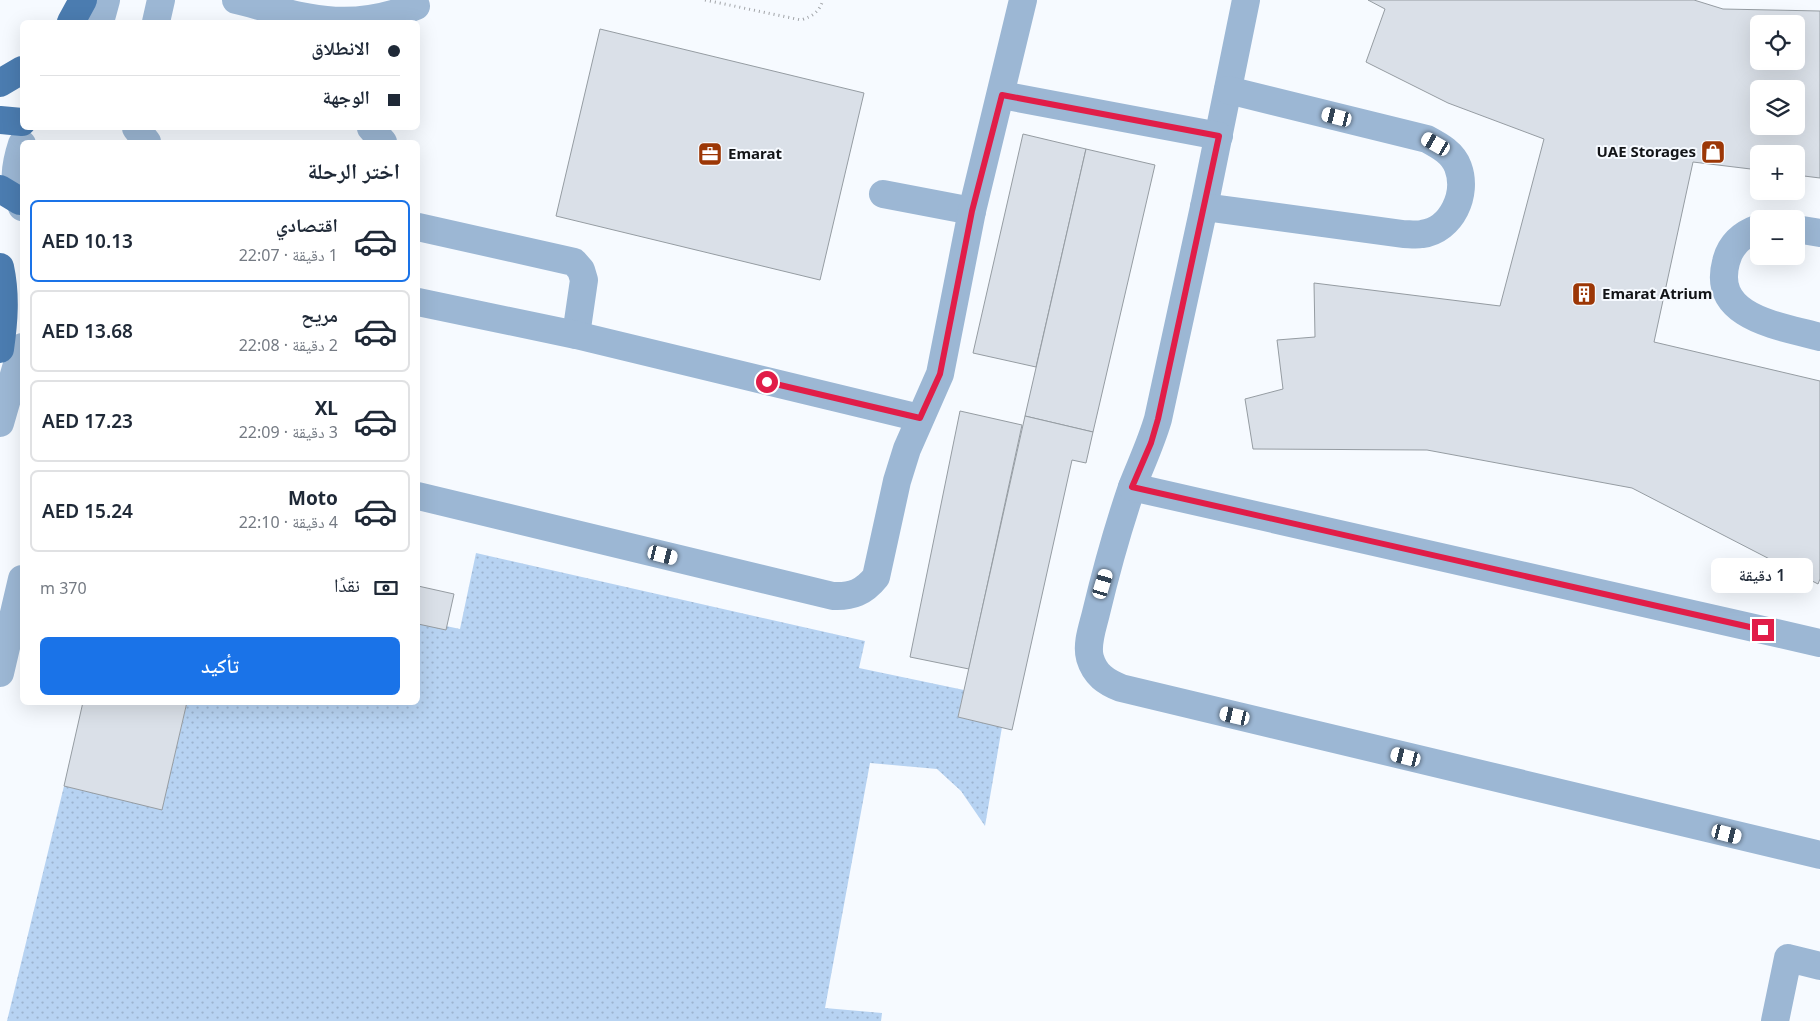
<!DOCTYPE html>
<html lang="ar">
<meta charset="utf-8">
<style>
:root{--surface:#fff;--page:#f6f6f7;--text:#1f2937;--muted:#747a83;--line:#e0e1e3;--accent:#1a73e8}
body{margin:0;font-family:"Noto Sans","Noto Naskh Arabic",sans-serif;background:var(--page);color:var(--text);direction:rtl;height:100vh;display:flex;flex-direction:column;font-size:19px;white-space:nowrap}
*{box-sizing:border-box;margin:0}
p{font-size:16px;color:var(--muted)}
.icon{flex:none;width:28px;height:28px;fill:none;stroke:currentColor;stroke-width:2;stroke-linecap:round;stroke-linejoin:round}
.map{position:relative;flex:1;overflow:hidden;direction:ltr}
.sheet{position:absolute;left:20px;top:140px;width:400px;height:565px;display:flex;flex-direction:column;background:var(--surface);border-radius:8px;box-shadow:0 5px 20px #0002;direction:rtl}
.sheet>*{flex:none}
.hud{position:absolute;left:20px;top:20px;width:400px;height:110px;border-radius:8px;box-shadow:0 5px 20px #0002;direction:rtl;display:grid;align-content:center;height:110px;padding:0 20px;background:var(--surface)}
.fabs{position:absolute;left:1750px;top:15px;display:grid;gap:10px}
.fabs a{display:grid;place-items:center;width:55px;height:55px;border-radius:8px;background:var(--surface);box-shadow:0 5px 20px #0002;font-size:25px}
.end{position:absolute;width:22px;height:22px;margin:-11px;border:6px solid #e11d48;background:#fff;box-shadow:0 0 0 2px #fff}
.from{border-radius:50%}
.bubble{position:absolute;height:35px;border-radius:8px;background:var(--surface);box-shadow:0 5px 20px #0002;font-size:16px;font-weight:600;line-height:35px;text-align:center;direction:rtl}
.car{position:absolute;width:15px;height:30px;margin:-15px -8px;border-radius:6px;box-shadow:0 0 4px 1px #0007;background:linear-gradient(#fff 24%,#345 0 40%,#fff 0 76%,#345 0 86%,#fff 0)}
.hud b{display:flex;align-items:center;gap:18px;height:48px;font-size:19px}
.hud b+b{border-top:1px solid var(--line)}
.hud i{width:12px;height:12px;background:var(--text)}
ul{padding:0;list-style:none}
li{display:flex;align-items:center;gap:15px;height:82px;margin:0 10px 8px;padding:0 10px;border:2px solid var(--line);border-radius:8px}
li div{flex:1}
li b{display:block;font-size:19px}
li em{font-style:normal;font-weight:600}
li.selected{border-color:var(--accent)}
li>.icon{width:45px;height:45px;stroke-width:1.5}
h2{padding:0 20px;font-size:22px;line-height:60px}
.pay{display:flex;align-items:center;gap:12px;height:55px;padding:0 20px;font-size:19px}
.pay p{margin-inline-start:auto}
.cta{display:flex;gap:10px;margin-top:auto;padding:10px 20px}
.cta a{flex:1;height:58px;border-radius:8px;background:var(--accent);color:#fff;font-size:20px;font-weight:600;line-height:58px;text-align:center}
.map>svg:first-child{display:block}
.grass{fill:url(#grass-dots)}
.building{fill:#dae0e8;stroke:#959ca2;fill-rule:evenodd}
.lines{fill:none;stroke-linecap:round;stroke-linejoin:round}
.path{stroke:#a0a3a7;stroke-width:3;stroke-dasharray:1 4;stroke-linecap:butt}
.minor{stroke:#9cb7d4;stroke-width:28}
.major{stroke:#4b7cb0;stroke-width:28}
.route{stroke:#e11d48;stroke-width:6}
.labels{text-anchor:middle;stroke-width:4;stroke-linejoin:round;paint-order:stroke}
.poi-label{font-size:15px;font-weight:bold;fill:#131518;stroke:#f6faff;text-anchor:start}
</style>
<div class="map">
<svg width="1820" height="1021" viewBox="0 0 1820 1021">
<defs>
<pattern id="grass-dots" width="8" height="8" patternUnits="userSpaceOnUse" patternTransform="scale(1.25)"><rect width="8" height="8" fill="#b7d3f2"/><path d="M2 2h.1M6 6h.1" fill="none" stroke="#9cb4cf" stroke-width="1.8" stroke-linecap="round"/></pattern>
</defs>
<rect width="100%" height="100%" fill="#f6faff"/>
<polygon class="grass" points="476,553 865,641 859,668 964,690 958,717 1002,727 985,826 961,791 937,769 870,763 825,1008 882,1013 881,1021 7,1021 64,786 162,809 187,703 418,702 418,620 460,629"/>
<g class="building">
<path d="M1368,0H1694L1723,9L1820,11V178L1796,175V154H1759V170L1693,162L1654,342L1820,381V579L1818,584L1632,488L1427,450L1253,449L1245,399L1283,389L1277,340L1315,337L1314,283L1500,306L1544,139L1448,103L1366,62L1385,9ZM1759,24H1796V61H1759ZM1759,89H1796V126H1759Z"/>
<polygon points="600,29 864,93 820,280 556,216"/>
<polygon points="1023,134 1086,149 1036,367 973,353"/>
<polygon points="1086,149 1155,165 1093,432 1025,416"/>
<polygon points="960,411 1022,425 969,669 910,657"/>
<polygon points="1025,416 1093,432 1086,463 1072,460 1012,730 958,717"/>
<polygon points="418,586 454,594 446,630 418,624"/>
<polygon points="83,702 187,702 162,810 64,786"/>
</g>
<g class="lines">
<path class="path" d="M705,0L801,20C813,16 819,12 823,0"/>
<g class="minor">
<path d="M236,0C304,17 347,34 416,6"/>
<path d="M1246,0L1204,207L1158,419C1151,443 1141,464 1132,487C1118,528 1106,571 1096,613C1093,626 1086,644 1090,658C1095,675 1106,682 1121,688L1820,855"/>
<polyline points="100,22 106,0"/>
<polyline points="156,22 161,0"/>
<polyline points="1002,95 1219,136"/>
<polyline points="136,128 147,142"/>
<polyline points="371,128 383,142"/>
<path d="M22,144C15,165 12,186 22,207"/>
<polyline points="883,194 972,211"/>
<path d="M1204,207L1403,234C1409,234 1416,235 1422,234C1452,230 1468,194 1458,167C1453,153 1440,146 1427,139L1228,90"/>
<polyline points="418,227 574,262 581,270 584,280 576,335"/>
<path d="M1759,228C1742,234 1730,245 1726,262C1711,319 1782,326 1820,337"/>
<polyline points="1796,229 1820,233"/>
<polyline points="418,302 576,335 920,418"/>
<polyline points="0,423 22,347"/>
<polyline points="1132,487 1820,643"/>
<path d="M418,496L833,596C852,597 864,592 876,577L897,481L907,449L940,374L972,211L1023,0"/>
<polyline points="0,673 22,579"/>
<polyline points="1775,1021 1788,958 1820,966"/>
</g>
<g class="major">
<polyline points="71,22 83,0"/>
<polyline points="0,83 22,70"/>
<polyline points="0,120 22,122"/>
<polyline points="0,189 20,201"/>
<path d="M0,267C6,295 4,321 0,349"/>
</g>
</g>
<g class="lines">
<polyline class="route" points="767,382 920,418 940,374 972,211 1002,95 1219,136 1158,419 1151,443 1132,487 1763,630"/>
</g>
<defs>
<symbol id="shop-square" viewBox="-11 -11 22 22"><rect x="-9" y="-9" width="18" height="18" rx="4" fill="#9c3706" stroke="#f6faff"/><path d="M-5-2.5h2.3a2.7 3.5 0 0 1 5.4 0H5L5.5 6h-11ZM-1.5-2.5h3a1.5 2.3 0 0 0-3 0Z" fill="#fff"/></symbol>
<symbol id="office-square" viewBox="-11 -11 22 22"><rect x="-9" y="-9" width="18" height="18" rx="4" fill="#9c3706" stroke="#f6faff"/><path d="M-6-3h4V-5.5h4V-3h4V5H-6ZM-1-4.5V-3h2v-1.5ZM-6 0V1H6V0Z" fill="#fff"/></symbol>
<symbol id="building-square" viewBox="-11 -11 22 22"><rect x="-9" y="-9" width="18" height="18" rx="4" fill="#9c3706" stroke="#f6faff"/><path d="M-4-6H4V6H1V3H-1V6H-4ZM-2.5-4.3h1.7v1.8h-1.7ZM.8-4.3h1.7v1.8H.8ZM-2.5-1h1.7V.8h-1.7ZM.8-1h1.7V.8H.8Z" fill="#fff"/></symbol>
</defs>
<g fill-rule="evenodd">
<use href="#shop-square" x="1699" y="138" width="28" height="28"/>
<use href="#office-square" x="696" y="140" width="28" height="28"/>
<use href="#building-square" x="1570" y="280" width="28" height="28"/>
</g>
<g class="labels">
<g class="poi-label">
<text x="1696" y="157" text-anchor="end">UAE Storages</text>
<text x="728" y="159">Emarat</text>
<text x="1602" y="299">Emarat Atrium</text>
</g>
</g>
</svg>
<div class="fabs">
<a><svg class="icon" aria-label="locate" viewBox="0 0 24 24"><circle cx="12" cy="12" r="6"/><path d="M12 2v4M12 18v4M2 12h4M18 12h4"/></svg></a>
<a><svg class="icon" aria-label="layers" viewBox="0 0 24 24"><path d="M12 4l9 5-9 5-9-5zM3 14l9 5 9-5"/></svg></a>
<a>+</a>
<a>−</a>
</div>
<i class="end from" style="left:767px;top:382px"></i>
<i class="end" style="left:1763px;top:630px"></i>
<div class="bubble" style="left:1711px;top:558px;width:102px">1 دقيقة</div>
<i class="car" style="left:1337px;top:117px;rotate:284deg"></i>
<i class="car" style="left:1436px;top:144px;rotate:300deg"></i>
<i class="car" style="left:663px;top:555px;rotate:104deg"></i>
<i class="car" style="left:1103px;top:584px;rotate:17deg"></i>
<i class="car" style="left:1235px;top:716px;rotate:283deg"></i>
<i class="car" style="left:1406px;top:757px;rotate:284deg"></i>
<i class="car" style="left:1727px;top:834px;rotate:104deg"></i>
<div class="hud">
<b><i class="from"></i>الانطلاق</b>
<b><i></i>الوجهة</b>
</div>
<section class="sheet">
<h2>اختر الرحلة</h2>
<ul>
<li class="selected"><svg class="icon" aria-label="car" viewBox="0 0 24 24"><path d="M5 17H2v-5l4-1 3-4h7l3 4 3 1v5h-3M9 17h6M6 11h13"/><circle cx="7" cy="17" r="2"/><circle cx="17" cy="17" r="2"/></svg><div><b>اقتصادي</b><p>1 دقيقة · 22:07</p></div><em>AED 10.13</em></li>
<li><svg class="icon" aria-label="car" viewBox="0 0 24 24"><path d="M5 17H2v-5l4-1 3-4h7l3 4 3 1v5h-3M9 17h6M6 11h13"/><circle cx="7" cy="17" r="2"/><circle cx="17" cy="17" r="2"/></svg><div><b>مريح</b><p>2 دقيقة · 22:08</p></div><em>AED 13.68</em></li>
<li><svg class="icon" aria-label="car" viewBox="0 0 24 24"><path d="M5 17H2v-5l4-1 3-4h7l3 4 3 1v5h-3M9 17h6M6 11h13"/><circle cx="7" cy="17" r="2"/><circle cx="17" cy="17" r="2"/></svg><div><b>XL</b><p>3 دقيقة · 22:09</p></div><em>AED 17.23</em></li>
<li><svg class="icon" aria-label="car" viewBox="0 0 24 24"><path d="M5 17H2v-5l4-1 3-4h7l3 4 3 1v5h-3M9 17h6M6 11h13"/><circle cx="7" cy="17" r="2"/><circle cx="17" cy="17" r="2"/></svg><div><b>Moto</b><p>4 دقيقة · 22:10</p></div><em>AED 15.24</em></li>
</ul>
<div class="pay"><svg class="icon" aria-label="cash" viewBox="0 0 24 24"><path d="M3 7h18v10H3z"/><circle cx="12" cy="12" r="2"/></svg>نقدًا<p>370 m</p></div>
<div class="cta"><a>تأكيد</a></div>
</section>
</div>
